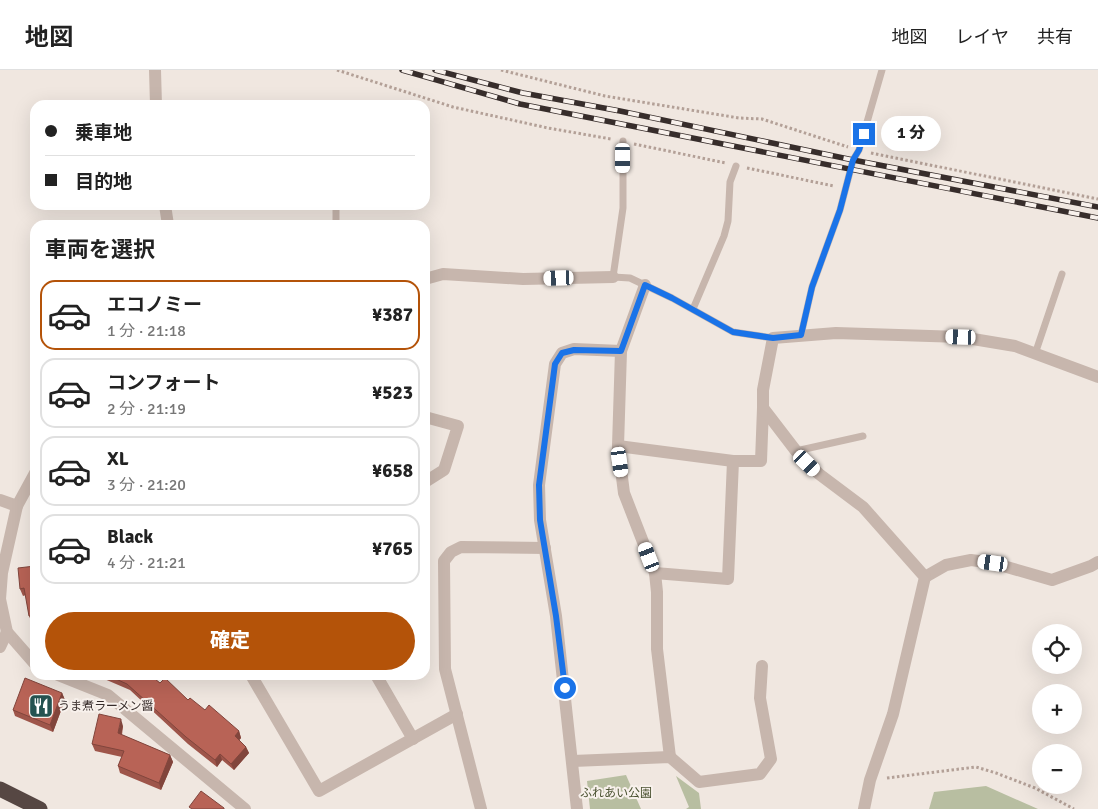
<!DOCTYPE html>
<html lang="ja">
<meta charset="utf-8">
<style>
:root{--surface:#fff;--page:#f2f2f2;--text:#222;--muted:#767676;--line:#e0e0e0;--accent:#b45309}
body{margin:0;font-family:Signika,"Noto Sans JP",sans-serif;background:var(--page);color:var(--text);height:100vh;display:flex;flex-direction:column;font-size:19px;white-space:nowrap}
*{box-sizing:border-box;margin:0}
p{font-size:16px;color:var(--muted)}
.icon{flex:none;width:28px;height:28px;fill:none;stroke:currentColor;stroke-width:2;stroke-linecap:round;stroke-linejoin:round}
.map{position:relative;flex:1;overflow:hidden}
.details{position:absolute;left:30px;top:150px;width:400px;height:460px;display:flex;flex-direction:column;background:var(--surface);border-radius:15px;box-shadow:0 5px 20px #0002}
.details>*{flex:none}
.guide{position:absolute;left:30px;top:30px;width:400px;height:110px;border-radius:15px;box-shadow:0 5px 20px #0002;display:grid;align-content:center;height:110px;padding:0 15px;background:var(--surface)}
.fabs{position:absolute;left:1032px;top:554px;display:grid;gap:10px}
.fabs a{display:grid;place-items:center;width:50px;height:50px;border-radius:50%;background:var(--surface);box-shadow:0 5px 20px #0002;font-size:25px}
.end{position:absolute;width:22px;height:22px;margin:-11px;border:6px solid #1a73e8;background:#fff;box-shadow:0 0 0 2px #fff}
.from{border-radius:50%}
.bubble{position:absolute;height:35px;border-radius:18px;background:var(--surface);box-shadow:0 5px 20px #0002;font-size:16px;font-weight:800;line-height:35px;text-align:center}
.car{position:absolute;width:15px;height:30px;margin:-15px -8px;border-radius:6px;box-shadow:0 0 4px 1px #0007;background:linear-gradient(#fff 24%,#345 0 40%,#fff 0 76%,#345 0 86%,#fff 0)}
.guide b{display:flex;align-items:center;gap:18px;height:48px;font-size:19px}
.guide b+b{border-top:1px solid var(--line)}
.guide i{width:12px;height:12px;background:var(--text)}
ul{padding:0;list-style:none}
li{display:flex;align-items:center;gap:15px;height:70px;margin:0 10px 8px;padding:0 5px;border:2px solid var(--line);border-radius:15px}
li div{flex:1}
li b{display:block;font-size:19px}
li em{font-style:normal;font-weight:800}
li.current{border-color:var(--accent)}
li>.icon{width:45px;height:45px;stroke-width:1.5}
h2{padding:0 15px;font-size:22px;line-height:60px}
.button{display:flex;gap:10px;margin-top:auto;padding:10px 15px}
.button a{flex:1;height:58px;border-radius:30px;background:var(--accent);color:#fff;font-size:20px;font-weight:800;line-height:58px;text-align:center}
header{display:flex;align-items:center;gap:30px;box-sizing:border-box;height:70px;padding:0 25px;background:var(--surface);border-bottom:1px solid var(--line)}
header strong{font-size:24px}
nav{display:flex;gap:28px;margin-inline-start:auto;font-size:18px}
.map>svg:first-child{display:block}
.green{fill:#b8bea1}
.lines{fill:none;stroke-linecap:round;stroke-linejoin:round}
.path{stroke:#b3a097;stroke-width:3;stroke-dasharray:2.5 2.5;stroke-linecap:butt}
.lane{stroke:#c7b6ad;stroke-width:7}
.street{stroke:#c7b6ad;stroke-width:12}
.highway{stroke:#564743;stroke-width:15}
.rail-casing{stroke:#372d2b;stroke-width:5.5}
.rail{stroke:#f8f1ec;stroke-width:4;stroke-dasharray:11;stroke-linecap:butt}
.wall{fill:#9e554a}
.shaded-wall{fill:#81453c}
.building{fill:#b86356;stroke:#81453c}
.route{stroke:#1a73e8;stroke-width:6}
.labels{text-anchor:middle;stroke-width:4;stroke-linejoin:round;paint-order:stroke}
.poi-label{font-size:12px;fill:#372d2b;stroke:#f8f1ec;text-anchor:start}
.park-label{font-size:12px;fill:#4a5231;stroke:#f8f1ec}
</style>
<header>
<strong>地図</strong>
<nav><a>地図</a><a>レイヤ</a><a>共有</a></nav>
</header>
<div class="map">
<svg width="1098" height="739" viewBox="0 0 1098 739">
<rect width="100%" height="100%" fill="#f0e7e0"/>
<g class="green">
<polygon points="626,705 641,739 590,739 587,711"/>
<polygon points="676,706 699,723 701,739 686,739 689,737"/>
<polygon points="986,716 1038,739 929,739 934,722"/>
</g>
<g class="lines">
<g class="path">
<polyline points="337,0 453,37 548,58 611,69"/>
<polyline points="501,0 605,26 739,48 762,49 848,77"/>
<polyline points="634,74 726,93"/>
<polyline points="871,83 1098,129"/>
<polyline points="747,98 834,116"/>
<polyline points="887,708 976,697 996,703 1035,718 1074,739"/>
</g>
<g class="lane">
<polyline points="623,71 623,138 613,207 630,208 672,228 733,262 773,268"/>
<polyline points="336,135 336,155"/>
<polyline points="693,239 724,166 728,151 730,112 736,96"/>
<polyline points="801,265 812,217 840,140 853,90 859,80 882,0"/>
<polyline points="1035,284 1062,204"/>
<polyline points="796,381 863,366"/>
</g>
<g class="street">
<polyline points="155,0 156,35"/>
<polyline points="165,135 168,155"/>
<polyline points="425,209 443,204 523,209 613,207"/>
<polyline points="645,215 621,281 618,376 624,423 655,503 657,522 657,579 670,687"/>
<polyline points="425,347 458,356 444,400 425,412"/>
<polyline points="618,376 733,391 761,391 763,338"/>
<polyline points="35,403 17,436 2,503 0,529 7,562 35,594"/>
<polyline points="0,430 17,436"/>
<polyline points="655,503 728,509 733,391"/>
<polyline points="925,507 946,495 971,490 993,493 1052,510 1091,496 1098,492"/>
<polyline points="0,577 7,562"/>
<polyline points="58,605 108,625 245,739"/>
<polyline points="251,605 319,721 457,644"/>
<polyline points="376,605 413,669"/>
<polyline points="573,691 670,687 699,712 760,704 771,689 760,628 762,596"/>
<polyline points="481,739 445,599 444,491 451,482 461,477 545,478"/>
<polyline points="577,739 556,546 540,450 539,415 555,294 562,283 574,279 621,281"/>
<polyline points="864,739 870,710 893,644 925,507 863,437 819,404 796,381 763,338 763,320 773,268 836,263 961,267 1015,276 1098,307"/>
</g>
<polyline class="highway" points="0,719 40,739"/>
<defs>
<g id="rail">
<polyline points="402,0 520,34 1098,148"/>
<polyline points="435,0 523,23 620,41 853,90 1098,137"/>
</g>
</defs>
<use href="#rail" class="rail-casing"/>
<use href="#rail" class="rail"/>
</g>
<g class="wall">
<polygon points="35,496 35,552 32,553 29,546 26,525 23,526 20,519"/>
<polygon points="95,605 150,605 160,613 239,661 241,668 239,670 246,677 249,683 234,700 222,690 217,697 188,674 130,620"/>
<polygon points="62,623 65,630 53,662 15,646 13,640"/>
<polygon points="123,656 122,665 170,685 173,692 161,720 120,703 118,696 122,687 95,681 92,674"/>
</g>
<g class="shaded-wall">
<polygon points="62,623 65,630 53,662 50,655"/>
<polygon points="121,649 123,656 120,670 118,663"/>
<polygon points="239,661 241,668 237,673 235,666"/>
<polygon points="246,677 249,683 234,700 231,694"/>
<polygon points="220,684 222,690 217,697 215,690"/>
<polygon points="170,685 173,692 161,720 159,713"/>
</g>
<g class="building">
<polygon points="35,496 35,545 29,546 24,518 20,519 18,498"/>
<polygon points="107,605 150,605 160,613 165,608 188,630 190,628 205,640 209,635 239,661 235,666 246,677 231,694 220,684 215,690 186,667 127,614"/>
<polygon points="25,608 62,623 50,655 13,640"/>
<polygon points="99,644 121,649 118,663 170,685 159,713 118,696 124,681 92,674"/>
<polygon points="201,721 224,738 224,739 192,739 189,737"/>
</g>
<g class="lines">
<polyline class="route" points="565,618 556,546 540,450 539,415 555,294 562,283 574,280 621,281 645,215 672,228 733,262 773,268 801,265 812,217 840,140 853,90 859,80 864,64"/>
</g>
<defs>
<symbol id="restaurant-square" viewBox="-11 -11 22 22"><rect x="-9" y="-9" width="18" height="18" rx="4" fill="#255351" stroke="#f8f1ec"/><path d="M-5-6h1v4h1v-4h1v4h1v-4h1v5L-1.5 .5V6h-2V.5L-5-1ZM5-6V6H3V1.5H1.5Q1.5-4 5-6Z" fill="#fff"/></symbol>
</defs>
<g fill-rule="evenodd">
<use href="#restaurant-square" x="27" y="622" width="28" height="28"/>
</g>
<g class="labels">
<g class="poi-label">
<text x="58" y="640">うま煮ラーメン醤</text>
</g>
<g class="park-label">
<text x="616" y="727">ふれあい公園</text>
</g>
</g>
</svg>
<div class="fabs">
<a><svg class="icon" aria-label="locate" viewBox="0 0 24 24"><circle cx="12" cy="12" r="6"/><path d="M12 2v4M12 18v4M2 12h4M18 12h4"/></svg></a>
<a>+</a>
<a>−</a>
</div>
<i class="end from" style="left:565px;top:618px"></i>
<i class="end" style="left:864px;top:64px"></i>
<div class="bubble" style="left:881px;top:46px;width:60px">1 分</div>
<i class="car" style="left:623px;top:88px;rotate:180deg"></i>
<i class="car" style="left:559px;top:208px;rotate:268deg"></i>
<i class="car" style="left:961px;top:267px;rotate:272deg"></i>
<i class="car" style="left:620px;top:392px;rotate:172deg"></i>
<i class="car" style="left:807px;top:393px;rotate:134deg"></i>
<i class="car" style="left:649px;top:487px;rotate:339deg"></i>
<i class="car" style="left:993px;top:493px;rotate:278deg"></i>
<div class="guide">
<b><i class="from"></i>乗車地</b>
<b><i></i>目的地</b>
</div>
<section class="details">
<h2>車両を選択</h2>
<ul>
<li class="current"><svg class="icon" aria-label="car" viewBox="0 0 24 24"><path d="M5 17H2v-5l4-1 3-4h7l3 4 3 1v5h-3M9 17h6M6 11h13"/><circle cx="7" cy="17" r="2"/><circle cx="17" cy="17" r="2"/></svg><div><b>エコノミー</b><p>1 分 · 21:18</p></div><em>¥387</em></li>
<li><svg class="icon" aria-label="car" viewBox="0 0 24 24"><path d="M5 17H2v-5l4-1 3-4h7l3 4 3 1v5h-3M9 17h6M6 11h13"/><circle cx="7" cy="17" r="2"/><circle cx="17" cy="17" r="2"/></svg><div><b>コンフォート</b><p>2 分 · 21:19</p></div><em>¥523</em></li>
<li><svg class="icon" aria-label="car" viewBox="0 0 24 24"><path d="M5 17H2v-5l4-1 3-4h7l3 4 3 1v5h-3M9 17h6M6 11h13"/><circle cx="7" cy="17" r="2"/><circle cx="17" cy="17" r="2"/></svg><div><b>XL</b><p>3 分 · 21:20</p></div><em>¥658</em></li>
<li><svg class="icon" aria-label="car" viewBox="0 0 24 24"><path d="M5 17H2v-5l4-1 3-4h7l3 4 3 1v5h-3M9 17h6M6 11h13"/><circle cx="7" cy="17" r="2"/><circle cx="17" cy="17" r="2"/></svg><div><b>Black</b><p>4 分 · 21:21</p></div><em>¥765</em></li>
</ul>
<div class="button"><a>確定</a></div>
</section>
</div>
